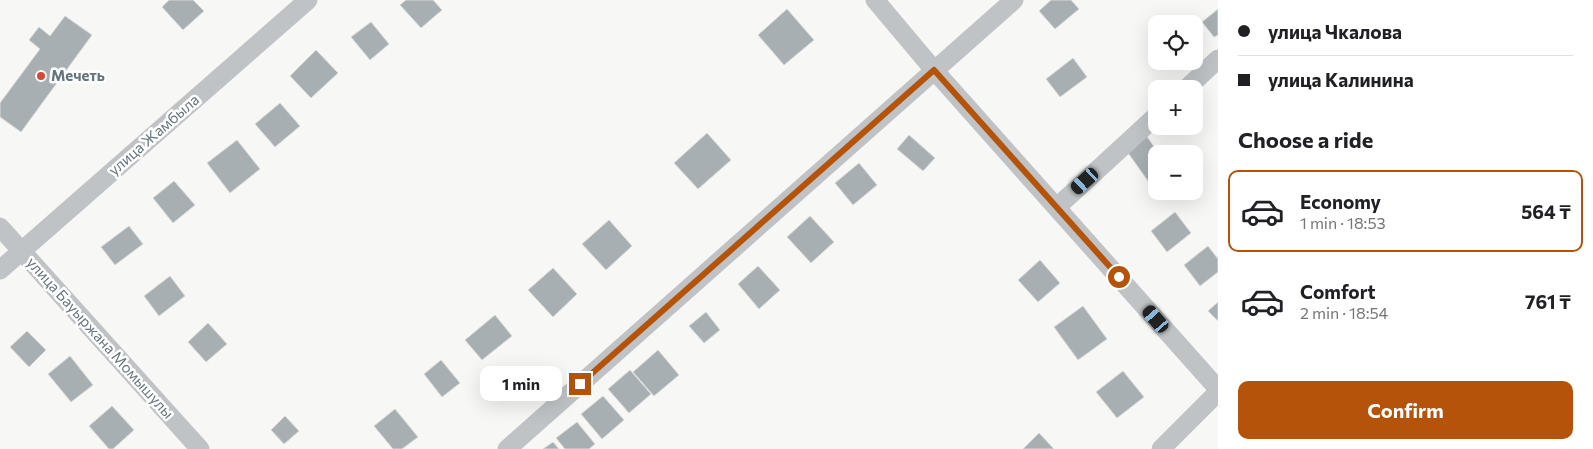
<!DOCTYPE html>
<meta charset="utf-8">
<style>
:root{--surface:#fff;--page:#f2f2f2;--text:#202124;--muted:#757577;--line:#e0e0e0;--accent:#b45309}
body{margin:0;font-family:Commissioner,sans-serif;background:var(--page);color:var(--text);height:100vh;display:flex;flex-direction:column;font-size:19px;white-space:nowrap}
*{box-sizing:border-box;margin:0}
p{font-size:16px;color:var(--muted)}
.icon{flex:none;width:28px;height:28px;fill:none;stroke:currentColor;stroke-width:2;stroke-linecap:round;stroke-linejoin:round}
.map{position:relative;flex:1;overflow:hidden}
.panel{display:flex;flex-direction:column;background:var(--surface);width:375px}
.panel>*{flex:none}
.guide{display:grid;align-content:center;height:110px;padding:0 20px;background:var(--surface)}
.buttons{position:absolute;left:1148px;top:15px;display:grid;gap:10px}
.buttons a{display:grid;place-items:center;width:55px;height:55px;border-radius:10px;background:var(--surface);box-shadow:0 5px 20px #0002;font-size:25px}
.end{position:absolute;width:22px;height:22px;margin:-11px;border:6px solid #b45309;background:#fff;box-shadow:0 0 0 2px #fff}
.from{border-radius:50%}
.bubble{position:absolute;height:35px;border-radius:10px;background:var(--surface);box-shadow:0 5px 20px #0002;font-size:16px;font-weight:700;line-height:35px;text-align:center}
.car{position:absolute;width:15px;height:30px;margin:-15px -8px;border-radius:6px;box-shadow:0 0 4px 1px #0007;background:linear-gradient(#222 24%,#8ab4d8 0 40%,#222 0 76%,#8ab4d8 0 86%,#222 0)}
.guide b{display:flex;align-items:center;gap:18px;height:48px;font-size:19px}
.guide b+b{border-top:1px solid var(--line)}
.guide i{width:12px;height:12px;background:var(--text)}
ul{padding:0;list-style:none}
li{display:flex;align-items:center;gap:15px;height:82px;margin:0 10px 8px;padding:0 10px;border:2px solid transparent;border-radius:10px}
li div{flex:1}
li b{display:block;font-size:19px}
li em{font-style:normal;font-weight:700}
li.selected{border-color:var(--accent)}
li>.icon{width:45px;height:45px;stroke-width:1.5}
h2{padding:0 20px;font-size:22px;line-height:60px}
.cta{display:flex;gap:10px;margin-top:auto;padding:10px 20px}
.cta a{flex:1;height:58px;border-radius:10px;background:var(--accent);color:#fff;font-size:20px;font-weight:700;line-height:58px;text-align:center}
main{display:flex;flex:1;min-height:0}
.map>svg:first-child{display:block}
.building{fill:#a7afb3;stroke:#d9d9d7}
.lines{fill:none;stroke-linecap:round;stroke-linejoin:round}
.street{stroke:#bfc3c6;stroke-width:19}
.route{stroke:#b45309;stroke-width:6}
.poi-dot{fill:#d44a37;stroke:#fff;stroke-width:2}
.labels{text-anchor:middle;stroke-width:5;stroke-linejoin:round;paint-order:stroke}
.poi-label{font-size:15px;font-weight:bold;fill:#65757d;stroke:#fff;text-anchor:start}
.street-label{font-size:15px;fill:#65757d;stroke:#fff}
</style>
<main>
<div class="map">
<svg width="1218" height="449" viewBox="0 0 1218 449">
<rect width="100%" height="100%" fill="#f7f7f5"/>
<g class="building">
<polygon points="169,0 193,0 204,11 183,30 162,7"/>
<polygon points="406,0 433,0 442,10 421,28 400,5"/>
<polygon points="1051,0 1071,0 1079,9 1055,29 1039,11"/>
<polygon points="787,9 814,40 784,65 758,35"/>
<polygon points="1218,9 1218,35 1214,37 1202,22"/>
<polygon points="65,16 92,35 21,132 0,117 0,103 40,49 29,40 39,27 50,36"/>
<polygon points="371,22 389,44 370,60 351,37"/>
<polygon points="316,50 338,73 311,98 290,76"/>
<polygon points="1073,58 1087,77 1060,97 1046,79"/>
<polygon points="280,103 300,126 275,147 255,124"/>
<polygon points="707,133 731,160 698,189 674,163"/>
<polygon points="909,135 935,158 923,171 897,149"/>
<polygon points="1146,135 1159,154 1156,154 1156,186 1153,188 1126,150"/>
<polygon points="237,140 260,169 230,193 207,163"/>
<polygon points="859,163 877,185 853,205 835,183"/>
<polygon points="174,181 195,205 173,223 153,198"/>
<polygon points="1175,212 1191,233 1167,252 1151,231"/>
<polygon points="810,216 834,242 811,263 787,237"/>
<polygon points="609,220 632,246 606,270 582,244"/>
<polygon points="129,226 143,244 115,265 101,247"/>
<polygon points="1208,246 1218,259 1218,272 1200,286 1184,265"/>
<polygon points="1040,260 1060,283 1038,302 1018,280"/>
<polygon points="758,266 780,290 759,309 738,284"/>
<polygon points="553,268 577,294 553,317 528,290"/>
<polygon points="170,276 185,296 159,316 144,296"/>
<polygon points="1218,302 1218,321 1208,311"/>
<polygon points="1083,306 1107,339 1078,360 1054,327"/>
<polygon points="706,312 720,330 704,343 689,326"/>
<polygon points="495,315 512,336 482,360 465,340"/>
<polygon points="208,323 227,344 206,362 188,342"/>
<polygon points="27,331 46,350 29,367 10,347"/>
<polygon points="658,350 679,375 654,396 633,372"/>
<polygon points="70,356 93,385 71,402 48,374"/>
<polygon points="441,360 460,383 442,397 424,374"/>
<polygon points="630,370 651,394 629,413 608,389"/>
<polygon points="1123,371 1144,397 1117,418 1096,392"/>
<polygon points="603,396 624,420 602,439 581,414"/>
<polygon points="112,406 134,430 113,449 109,449 89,426"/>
<polygon points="395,409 418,437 402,449 393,449 374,426"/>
<polygon points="285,416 299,431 284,444 271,430"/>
<polygon points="577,422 595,444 589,449 565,449 556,438"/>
<polygon points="1039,433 1054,449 1023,449"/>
<polygon points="553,442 559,449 543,449"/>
</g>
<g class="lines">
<g class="street">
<polyline points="875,0 934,70 1218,389"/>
<polyline points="1186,89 1218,59"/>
<polyline points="1057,207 1156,116"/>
<polyline points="0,227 200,449"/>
<polyline points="0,270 308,0"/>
<polyline points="507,449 1014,0"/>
<polyline points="1161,449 1218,392"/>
</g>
</g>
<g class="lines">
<polyline class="route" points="580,384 934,70 1119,277"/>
</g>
<circle class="poi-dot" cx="41" cy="76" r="5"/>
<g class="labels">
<g class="poi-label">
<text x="51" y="81">Мечеть</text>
</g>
<g class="street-label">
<text transform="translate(154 135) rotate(-41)" y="5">улица Жамбыла</text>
<text transform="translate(100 338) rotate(48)" y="5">улица Бауыржана Момышулы</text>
</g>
</g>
</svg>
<div class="buttons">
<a><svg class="icon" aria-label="locate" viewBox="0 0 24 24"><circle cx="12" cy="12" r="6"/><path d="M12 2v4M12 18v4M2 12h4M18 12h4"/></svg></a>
<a>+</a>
<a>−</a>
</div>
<i class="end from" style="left:1119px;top:277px"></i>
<i class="end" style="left:580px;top:384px"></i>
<div class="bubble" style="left:480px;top:366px;width:82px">1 min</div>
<i class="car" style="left:1085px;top:181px;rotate:228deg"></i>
<i class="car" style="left:1156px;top:319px;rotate:319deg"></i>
</div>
<section class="panel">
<div class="guide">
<b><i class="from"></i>улица Чкалова</b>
<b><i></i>улица Калинина</b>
</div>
<h2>Choose a ride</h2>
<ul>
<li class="selected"><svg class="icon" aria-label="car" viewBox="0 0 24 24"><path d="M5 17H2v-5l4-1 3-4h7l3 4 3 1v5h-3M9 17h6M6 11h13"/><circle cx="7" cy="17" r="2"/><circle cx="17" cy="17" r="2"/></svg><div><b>Economy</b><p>1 min · 18:53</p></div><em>564 ₸</em></li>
<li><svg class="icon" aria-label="car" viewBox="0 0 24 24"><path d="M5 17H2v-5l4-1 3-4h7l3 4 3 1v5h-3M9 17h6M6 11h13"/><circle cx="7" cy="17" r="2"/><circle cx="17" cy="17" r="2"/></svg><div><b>Comfort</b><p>2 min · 18:54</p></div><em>761 ₸</em></li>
</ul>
<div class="cta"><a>Confirm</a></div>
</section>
</main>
